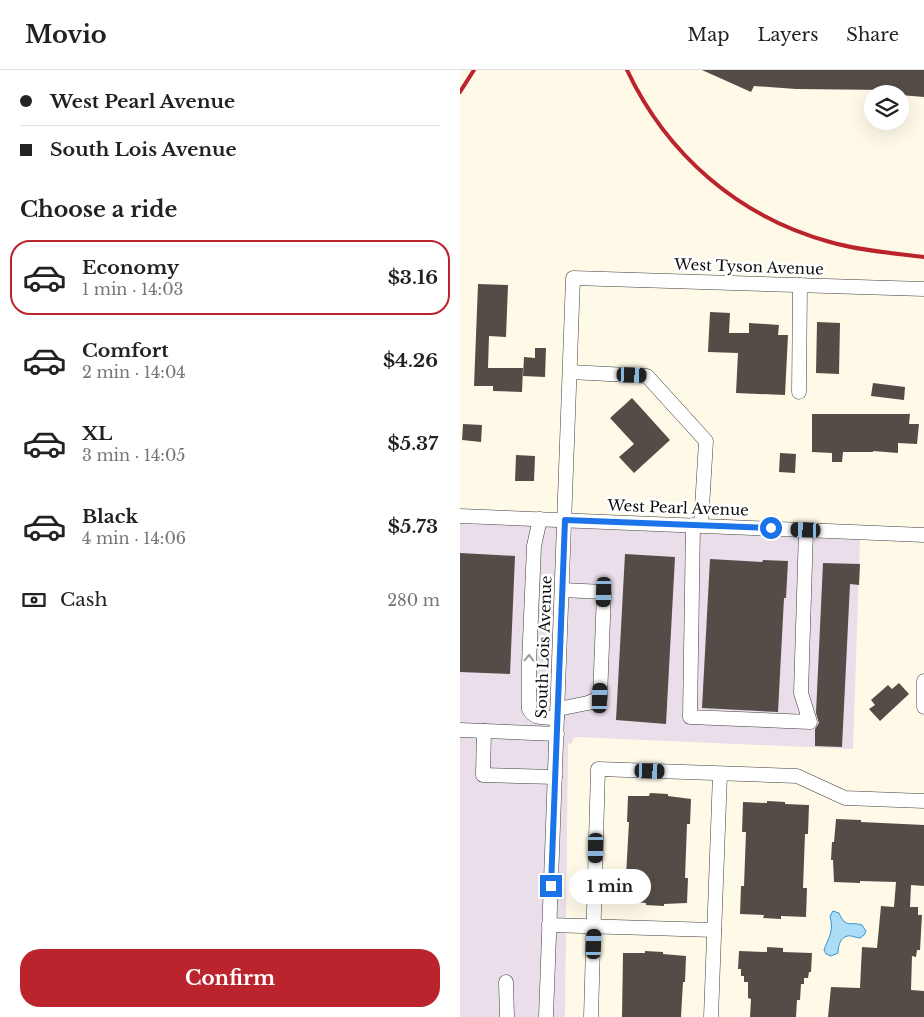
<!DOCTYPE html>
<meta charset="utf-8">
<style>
:root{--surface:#fff;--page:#f6f6f6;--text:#222;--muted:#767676;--line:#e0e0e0;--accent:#bb232d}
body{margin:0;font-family:"Libre Baskerville",serif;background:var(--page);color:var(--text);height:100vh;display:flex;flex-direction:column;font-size:19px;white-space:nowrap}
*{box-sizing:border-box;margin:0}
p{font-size:16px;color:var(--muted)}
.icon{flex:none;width:28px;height:28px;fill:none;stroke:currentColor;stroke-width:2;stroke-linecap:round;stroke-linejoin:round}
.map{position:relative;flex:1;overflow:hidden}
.panel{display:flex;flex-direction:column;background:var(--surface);width:460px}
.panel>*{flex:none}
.top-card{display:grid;align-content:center;height:110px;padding:0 20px;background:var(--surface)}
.buttons{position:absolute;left:404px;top:15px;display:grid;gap:10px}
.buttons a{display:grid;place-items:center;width:45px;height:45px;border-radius:50%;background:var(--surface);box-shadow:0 5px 20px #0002;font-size:25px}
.end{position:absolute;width:22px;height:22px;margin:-11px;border:6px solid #1a73e8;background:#fff;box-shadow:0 0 0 2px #fff}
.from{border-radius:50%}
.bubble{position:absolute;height:35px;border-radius:18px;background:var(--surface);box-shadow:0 5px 20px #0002;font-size:16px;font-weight:700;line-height:35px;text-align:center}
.car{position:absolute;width:15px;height:30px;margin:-15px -8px;border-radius:6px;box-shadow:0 0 4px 1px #0007;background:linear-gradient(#222 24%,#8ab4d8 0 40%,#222 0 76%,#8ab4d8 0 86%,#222 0)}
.top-card b{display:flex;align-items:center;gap:18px;height:48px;font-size:19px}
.top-card b+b{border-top:1px solid var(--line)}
.top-card i{width:12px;height:12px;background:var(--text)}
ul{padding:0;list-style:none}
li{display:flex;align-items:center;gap:15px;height:75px;margin:0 10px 8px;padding:0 10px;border:2px solid transparent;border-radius:20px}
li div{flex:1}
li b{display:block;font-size:19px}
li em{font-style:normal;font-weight:700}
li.on{border-color:var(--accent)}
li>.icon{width:45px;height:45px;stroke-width:1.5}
h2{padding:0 20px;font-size:22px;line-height:60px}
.pay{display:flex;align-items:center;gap:12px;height:55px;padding:0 20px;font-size:19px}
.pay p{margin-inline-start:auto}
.button{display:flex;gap:10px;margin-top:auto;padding:10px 20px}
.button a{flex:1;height:58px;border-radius:20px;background:var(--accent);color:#fff;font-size:20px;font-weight:700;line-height:58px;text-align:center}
header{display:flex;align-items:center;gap:30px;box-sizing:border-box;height:70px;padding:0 25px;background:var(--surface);border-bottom:1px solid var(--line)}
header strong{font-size:24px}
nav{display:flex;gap:28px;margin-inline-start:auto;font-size:18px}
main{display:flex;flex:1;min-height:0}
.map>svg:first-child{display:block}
.industrial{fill:#e9deea}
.water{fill:#adddf6;stroke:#3494ce}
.building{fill:#534c47}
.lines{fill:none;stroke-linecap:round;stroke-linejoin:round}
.minor-casing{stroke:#3e3e3e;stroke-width:15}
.minor{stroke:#fff;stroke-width:14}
.rail{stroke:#bb232d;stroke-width:4}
.oneway{stroke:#9d9d9d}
.route{stroke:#1a73e8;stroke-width:6}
.labels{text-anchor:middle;stroke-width:5;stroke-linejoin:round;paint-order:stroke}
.street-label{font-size:15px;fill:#0b0b0b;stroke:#fff}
</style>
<header>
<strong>Movio</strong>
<nav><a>Map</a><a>Layers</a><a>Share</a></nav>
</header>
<main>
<section class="panel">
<div class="top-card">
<b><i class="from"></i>West Pearl Avenue</b>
<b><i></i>South Lois Avenue</b>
</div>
<h2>Choose a ride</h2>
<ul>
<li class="on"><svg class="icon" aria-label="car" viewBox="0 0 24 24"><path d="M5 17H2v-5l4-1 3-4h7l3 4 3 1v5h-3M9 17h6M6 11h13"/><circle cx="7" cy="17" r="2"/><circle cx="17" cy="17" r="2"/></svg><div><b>Economy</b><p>1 min · 14:03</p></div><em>$3.16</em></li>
<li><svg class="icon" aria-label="car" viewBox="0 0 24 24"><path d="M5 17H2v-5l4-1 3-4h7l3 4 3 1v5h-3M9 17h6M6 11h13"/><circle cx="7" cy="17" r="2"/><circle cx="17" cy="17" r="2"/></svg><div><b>Comfort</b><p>2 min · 14:04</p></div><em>$4.26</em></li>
<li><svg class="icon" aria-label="car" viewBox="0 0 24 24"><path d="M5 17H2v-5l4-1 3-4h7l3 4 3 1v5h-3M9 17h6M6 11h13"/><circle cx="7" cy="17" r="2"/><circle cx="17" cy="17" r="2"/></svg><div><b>XL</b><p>3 min · 14:05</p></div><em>$5.37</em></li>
<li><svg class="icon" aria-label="car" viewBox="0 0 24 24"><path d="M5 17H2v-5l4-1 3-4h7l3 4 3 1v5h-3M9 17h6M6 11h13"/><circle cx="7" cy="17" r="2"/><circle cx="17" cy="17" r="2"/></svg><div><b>Black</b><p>4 min · 14:06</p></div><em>$5.73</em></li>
</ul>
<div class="pay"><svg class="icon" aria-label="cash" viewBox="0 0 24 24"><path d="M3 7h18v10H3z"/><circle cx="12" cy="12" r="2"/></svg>Cash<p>280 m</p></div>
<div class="button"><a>Confirm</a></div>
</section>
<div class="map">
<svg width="464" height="947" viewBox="0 0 464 947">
<rect width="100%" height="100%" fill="#fffae8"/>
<g class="industrial">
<polygon points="0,454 98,457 79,947 0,947"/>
<polygon points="112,458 400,470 393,679 117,667 114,668 111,674 108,673 105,947 93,947"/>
</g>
<path class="water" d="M373,841L379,843C386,859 390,851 402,855L406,861L404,865L400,868C398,868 395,867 392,866C381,864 378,875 378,883L371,886L366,884L364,880C369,866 374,862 370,846Z"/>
<g class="building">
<polygon points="242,0 464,0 464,27 428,24 428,20 336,19 294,16 291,22"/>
<polygon points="18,214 48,215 46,267 29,266 28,298 63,298 62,322 33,321 33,316 14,316"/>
<polygon points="250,242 270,243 269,263 289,263 289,253 319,255 318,265 328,265 325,325 276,323 278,283 248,282"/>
<polygon points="357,252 380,253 379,304 356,303"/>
<polygon points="75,278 86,278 85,307 63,306 64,287 75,288"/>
<polygon points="413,313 445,317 444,330 411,326"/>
<polygon points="172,328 210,370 174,403 159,387 174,374 150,348"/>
<polygon points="352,344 450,344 449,354 459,354 457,374 438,373 438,383 413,381 413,382 383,382 382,392 372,392 372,383 352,382"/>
<polygon points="3,354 22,355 21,372 2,370"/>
<polygon points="320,383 336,384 335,403 319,402"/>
<polygon points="56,385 75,386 74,411 55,411"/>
<polygon points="0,483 55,486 50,604 0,602"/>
<polygon points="165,484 215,487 206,654 156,650"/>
<polygon points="250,489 302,492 303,490 328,491 326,528 324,528 318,642 242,638"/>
<polygon points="363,493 400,494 399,515 390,514 382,677 355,676 355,659 359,653 356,643"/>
<polygon points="439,613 449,624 420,651 409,639 415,635 411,630 428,615 432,619"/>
<polygon points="190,723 208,724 208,726 231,729 230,754 227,754 225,808 228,808 227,833 204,834 204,836 186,835 186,833 163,831 164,806 166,806 169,752 167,752 168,726 189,726"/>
<polygon points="307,731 325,732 325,734 349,735 348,764 345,764 343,818 347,818 346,847 321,846 321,849 303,848 304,845 280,844 281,816 284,816 286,762 282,762 283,732 307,733"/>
<polygon points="376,749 401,750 401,752 464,755 464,816 451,815 450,837 458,837 458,845 462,845 460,880 457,880 456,887 452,886 451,920 464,921 464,947 368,947 371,917 400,918 402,877 417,878 421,836 434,837 436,812 400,811 400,813 374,812 373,790 371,790 372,772 374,772"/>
<polygon points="307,877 323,878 323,882 352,883 351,902 349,902 348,908 344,908 344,914 341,914 340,930 337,930 336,947 290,947 291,929 288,928 288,912 284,912 284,906 281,906 281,899 278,899 279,881 307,882"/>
<polygon points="185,881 203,882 203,884 226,886 225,912 223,912 221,947 162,947 163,883 185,883"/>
</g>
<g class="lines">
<defs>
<g id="minor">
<polyline points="110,302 187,306 246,371 241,455"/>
<polyline points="339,322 340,215"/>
<polyline points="0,446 464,465"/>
<path d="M80,449L74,476L69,594V639C74,650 87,647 97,648"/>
<polyline points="233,455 230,647 350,652 341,623 346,460"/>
<polyline points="464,611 464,637"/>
<polyline points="98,639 128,633 140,628 144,522 102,520"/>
<polyline points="0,660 97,664"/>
<polyline points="24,661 23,705 95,707"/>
<polyline points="89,855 254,860"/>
<polyline points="46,912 47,947"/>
<polyline points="86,947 113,208 464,219"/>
<polyline points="131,947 138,699 337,706 385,728 464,731"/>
<polyline points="251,947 260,704"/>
</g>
</defs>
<use href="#minor" class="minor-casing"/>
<use href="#minor" class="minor"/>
<g class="rail">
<path d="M167,0C207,85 279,147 370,172C401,181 433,183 464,187"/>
<polyline points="0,22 14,0"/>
</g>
</g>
<defs><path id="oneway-chevron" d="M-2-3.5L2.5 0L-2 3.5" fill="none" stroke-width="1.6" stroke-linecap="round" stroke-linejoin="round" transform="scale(1.25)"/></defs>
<use class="oneway" href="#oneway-chevron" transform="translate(69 588) rotate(-88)"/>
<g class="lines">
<polyline class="route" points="91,816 105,450 311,458"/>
</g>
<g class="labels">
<g class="street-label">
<text transform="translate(289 197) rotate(2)" y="5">West Tyson Avenue</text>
<text transform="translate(218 438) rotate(2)" y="5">West Pearl Avenue</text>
<text transform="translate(84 577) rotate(-88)" y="5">South Lois Avenue</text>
</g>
</g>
</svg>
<div class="buttons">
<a><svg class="icon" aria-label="layers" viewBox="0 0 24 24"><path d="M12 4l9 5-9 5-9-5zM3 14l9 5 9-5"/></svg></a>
</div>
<i class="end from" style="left:311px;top:458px"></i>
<i class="end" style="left:91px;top:816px"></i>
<div class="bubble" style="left:109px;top:799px;width:82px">1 min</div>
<i class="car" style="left:172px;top:305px;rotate:92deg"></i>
<i class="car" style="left:346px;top:460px;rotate:272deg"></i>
<i class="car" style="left:144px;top:522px;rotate:182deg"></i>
<i class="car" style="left:140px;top:628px;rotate:2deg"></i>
<i class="car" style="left:190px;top:701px;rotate:92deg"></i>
<i class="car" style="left:136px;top:778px;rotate:181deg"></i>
<i class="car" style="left:134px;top:874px;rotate:2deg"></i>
</div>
</main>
